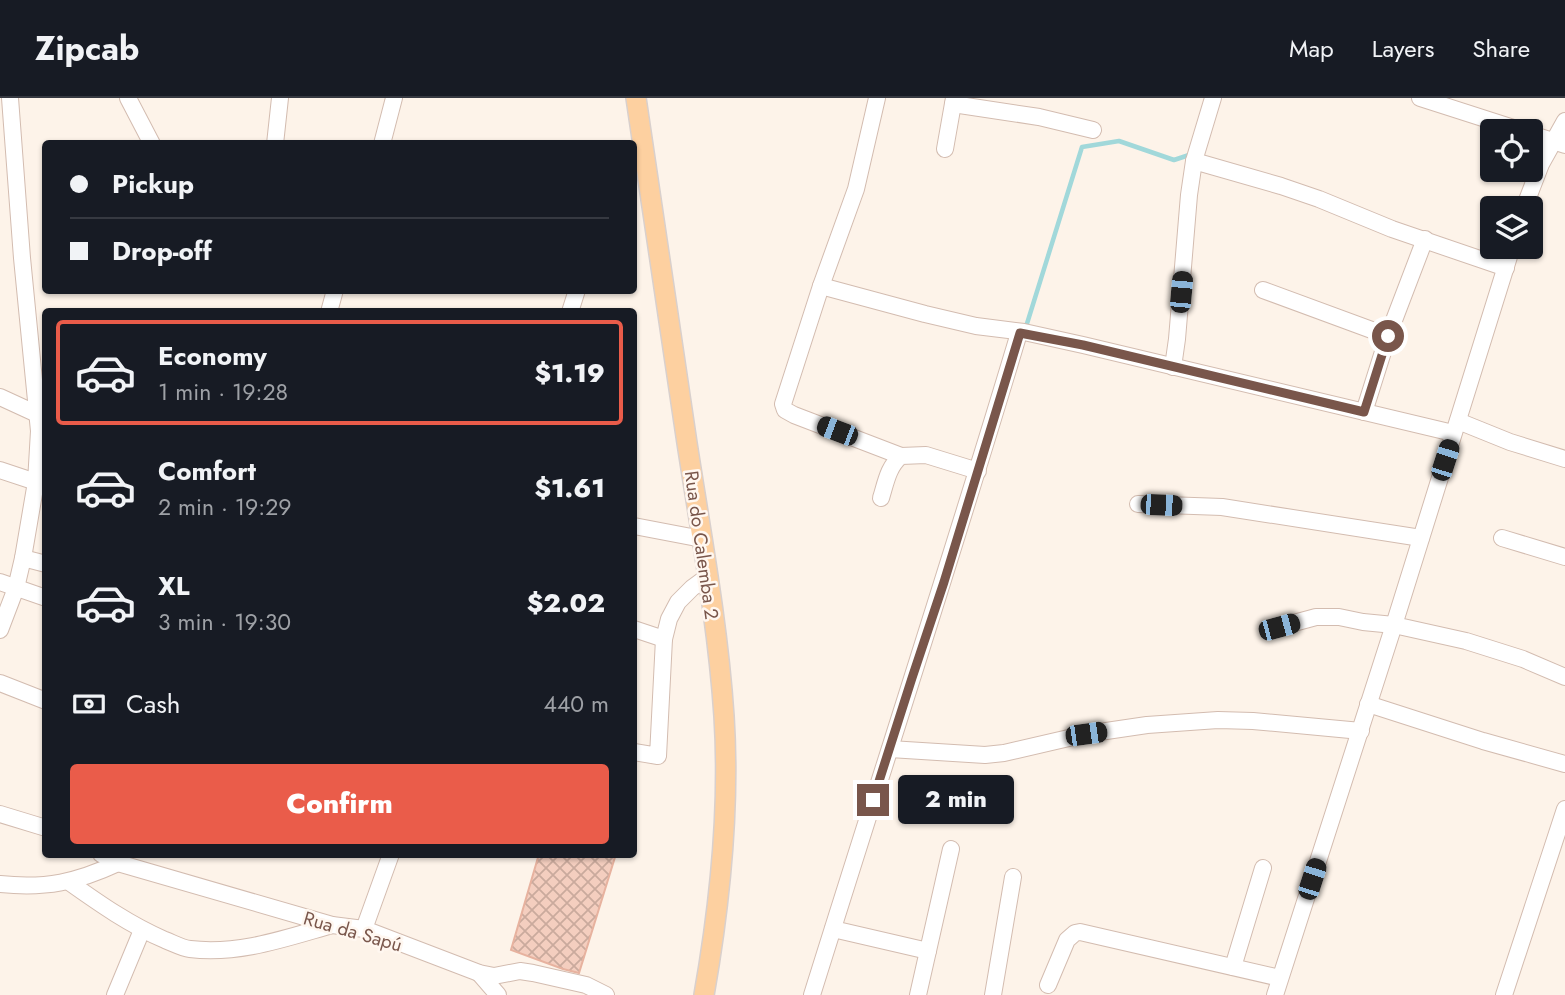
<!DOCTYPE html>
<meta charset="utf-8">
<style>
:root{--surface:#171b24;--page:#242831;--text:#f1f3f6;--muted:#9ea1a6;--line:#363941;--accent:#ea5c4a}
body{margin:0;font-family:Jost,sans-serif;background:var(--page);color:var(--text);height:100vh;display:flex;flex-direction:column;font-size:26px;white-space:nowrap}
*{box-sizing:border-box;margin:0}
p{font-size:23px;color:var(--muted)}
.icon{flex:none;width:38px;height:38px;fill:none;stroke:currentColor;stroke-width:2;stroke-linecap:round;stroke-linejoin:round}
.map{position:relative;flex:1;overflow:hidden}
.panel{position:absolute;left:42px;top:210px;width:595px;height:550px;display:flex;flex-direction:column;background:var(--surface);border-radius:7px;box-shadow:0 2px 5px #0004}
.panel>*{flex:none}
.guide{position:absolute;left:42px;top:42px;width:595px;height:154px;border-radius:7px;box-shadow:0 2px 5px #0004;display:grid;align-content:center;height:154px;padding:0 28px;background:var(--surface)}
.fabs{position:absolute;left:1480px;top:21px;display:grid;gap:14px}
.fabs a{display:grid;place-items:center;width:63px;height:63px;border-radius:7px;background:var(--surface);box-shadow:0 2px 5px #0004;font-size:35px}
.end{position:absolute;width:32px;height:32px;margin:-16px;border:9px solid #79564b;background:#fff;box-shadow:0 0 0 4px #fff}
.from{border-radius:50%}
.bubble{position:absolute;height:49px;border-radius:7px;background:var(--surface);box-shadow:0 2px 5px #0004;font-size:23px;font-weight:800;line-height:49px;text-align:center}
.car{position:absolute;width:21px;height:42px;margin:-21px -10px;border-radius:9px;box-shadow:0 0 5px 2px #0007;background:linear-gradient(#222 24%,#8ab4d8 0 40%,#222 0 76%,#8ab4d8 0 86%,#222 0)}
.guide b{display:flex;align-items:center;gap:24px;height:66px;font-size:26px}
.guide b+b{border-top:2px solid var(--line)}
.guide i{width:18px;height:18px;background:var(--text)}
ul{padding:12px 0 0;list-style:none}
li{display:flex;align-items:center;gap:21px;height:105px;margin:0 14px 10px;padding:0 14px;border:4px solid transparent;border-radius:7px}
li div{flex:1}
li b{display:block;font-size:26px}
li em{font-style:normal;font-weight:800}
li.on{border-color:var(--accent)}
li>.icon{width:63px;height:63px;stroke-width:1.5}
.pay{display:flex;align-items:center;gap:18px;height:77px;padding:0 28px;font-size:26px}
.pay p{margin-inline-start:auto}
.primary-button{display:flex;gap:14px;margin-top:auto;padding:14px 28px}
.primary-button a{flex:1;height:80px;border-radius:7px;background:var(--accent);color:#fff;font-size:28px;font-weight:800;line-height:80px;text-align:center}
header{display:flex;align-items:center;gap:42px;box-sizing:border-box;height:98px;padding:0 35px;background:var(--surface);border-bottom:2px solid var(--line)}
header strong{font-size:33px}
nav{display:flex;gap:38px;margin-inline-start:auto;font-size:24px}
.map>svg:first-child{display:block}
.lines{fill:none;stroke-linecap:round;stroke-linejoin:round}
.stream{stroke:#a1d8da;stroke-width:4.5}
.building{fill:url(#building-cross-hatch);stroke:#e7b29f;stroke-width:2}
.minor-casing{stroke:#d3bcb0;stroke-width:18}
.major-casing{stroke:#d9d0cd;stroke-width:22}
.minor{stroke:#fff;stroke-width:16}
.major{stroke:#fdd0a0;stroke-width:19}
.route{stroke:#79564b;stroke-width:9}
.labels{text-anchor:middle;stroke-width:5;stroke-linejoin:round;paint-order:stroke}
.street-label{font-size:19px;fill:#79564b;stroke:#fff7f0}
</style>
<header>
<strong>Zipcab</strong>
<nav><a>Map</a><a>Layers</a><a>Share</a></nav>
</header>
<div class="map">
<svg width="1565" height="897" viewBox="0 0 1565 897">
<defs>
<pattern id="building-cross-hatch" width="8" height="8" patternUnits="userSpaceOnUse" patternTransform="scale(1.75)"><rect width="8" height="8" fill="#f4cebf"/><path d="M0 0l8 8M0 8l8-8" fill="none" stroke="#caaa9d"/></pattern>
</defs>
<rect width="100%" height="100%" fill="#fdf3e9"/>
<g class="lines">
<polyline class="stream" points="1025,232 1082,49 1119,43 1174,62 1192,56"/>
</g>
<polygon class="building" points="539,756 616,756 579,875 563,871 511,852"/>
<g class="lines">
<defs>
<g id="minor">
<polyline points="128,0 152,46"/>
<polyline points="877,0 856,91 821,188 783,306 785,312 794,317 901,358"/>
<polyline points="1420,0 1523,33"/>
<polyline points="953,6 1039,19 1093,32"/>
<polyline points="1531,36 1565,47"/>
<polyline points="275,46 280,0"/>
<polyline points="382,46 394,0"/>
<polyline points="945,51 954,0"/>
<polyline points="1194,63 1281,88 1319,101 1392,131 1506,170"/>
<polyline points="1524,110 1541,66 1565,23"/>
<polyline points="821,188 925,216 976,228 1024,234 1083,247 1453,335"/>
<polyline points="1263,192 1388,238"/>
<polyline points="329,214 335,192"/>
<polyline points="570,214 577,192"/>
<polyline points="1173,269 1177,241 1189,97 1194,63 1213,0"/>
<polyline points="0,299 37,316"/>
<polyline points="1364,314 1388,238 1425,141"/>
<polyline points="1458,323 1510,344 1565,361"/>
<polyline points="0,372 36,384"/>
<path d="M881,400C886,384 888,369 901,358L926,357L978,373"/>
<polyline points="1138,406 1222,409 1421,440"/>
<polyline points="634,428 702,441"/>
<polyline points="1502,440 1565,459"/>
<polyline points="23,460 46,466"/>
<polyline points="0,484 46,500"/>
<polyline points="1279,529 1316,519 1339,519 1363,524 1394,527 1466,543 1523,561 1565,579"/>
<polyline points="634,531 664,541"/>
<polyline points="0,532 16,490 23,460 36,384 39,333 22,160 10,0"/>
<polyline points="0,585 46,603"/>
<polyline points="1368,606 1483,643 1565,666"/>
<polyline points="890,651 985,657 1004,655 1086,636 1147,627 1218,622 1253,623 1361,633"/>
<polyline points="634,654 658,658 664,541 669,521 678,504 692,490 707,479"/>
<polyline points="0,716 46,730"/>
<polyline points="101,756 118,765 332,827 364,831 479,875 494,878 520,873 533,875 586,887 606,897"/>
<path d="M69,784C100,806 130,827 165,842C173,845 182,850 190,851C239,857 286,840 332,827"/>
<path d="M0,786C46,791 77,784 118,765L120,758"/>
<polyline points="364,831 391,756"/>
<polyline points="833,831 928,853"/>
<polyline points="1233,869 1263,770"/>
<polyline points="479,875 498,897"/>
<polyline points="1048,887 1067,842 1075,835 1080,834 1280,880"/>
<polyline points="115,897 142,832"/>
<path d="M812,897C881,676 953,456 1019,235"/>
<polyline points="918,897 951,751"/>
<polyline points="993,897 1013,779"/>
<polyline points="1275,897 1394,527 1512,149"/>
<polyline points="1504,897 1565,711"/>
</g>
<path id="major" d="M636,0C653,115 670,230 687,345C701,436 718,527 724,618C730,711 720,806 704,897"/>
</defs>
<use href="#minor" class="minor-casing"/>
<use href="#major" class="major-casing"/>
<use href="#minor" class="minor"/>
<use href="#major" class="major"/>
</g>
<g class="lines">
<polyline class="route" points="873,702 912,580 944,484 1020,235 1083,247 1364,314 1388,238"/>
</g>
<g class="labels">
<g class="street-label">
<text transform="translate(702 447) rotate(82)" y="7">Rua do Calemba 2</text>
<text transform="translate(353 833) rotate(16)" y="7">Rua da Sapú</text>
</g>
</g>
</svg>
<div class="fabs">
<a><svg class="icon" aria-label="locate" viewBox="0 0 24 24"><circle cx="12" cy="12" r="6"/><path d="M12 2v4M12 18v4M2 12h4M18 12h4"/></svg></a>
<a><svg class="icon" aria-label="layers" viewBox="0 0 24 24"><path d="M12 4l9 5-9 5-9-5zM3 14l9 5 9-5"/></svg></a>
</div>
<i class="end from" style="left:1388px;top:238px"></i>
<i class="end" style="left:873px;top:702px"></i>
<div class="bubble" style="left:898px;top:677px;width:116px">2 min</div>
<i class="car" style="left:1181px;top:194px;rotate:5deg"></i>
<i class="car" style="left:837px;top:333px;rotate:291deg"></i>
<i class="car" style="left:1445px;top:362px;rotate:18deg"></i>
<i class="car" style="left:1161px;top:407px;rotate:92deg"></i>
<i class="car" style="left:1279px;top:529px;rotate:75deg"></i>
<i class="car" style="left:1086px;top:636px;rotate:82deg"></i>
<i class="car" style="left:1312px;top:781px;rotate:18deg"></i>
<div class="guide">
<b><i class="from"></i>Pickup</b>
<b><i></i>Drop-off</b>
</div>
<section class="panel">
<ul>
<li class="on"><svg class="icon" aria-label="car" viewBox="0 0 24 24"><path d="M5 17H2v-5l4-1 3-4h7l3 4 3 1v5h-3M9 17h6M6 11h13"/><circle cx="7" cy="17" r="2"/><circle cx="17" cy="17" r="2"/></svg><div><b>Economy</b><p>1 min · 19:28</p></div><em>$1.19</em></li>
<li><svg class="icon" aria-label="car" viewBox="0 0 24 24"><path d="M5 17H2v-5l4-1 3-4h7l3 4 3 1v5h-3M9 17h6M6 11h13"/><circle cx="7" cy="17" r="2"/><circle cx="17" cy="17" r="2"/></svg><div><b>Comfort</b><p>2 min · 19:29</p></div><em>$1.61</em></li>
<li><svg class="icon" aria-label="car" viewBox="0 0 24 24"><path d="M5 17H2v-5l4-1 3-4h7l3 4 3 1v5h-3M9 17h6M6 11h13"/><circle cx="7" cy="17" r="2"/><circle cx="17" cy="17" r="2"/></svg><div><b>XL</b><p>3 min · 19:30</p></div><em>$2.02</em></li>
</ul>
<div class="pay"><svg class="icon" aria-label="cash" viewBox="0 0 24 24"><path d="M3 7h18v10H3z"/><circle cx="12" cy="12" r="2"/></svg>Cash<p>440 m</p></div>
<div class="primary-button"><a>Confirm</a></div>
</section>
</div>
